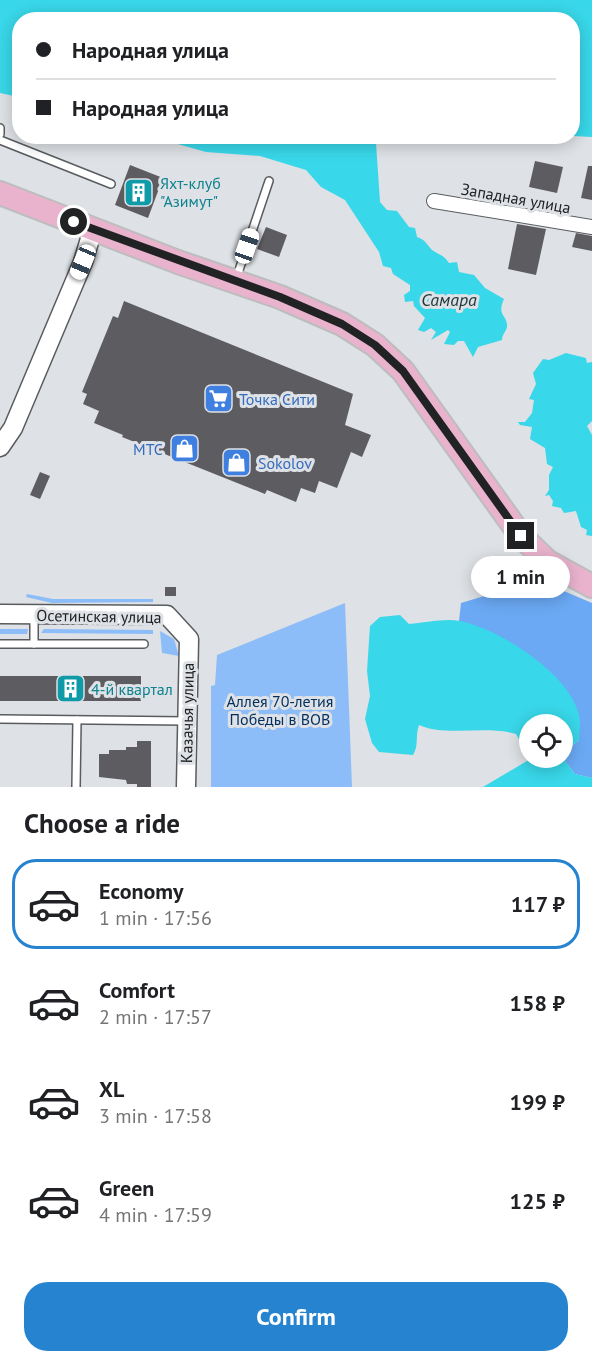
<!DOCTYPE html>
<meta charset="utf-8">
<style>
:root{--surface:#fff;--page:#f6f6f6;--text:#202124;--muted:#757577;--line:#e0e0e0;--accent:#2583d0}
body{margin:0;font-family:"PT Sans",sans-serif;background:var(--page);color:var(--text);height:100vh;display:flex;flex-direction:column;font-size:22px;white-space:nowrap}
*{box-sizing:border-box;margin:0}
p{font-size:20px;color:var(--muted)}
.icon{flex:none;width:33px;height:33px;fill:none;stroke:currentColor;stroke-width:2;stroke-linecap:round;stroke-linejoin:round}
.map{position:relative;height:787px;overflow:hidden}
.details{display:flex;flex-direction:column;background:var(--surface);flex:1}
.details>*{flex:none}
.hud{position:absolute;left:12px;top:12px;width:568px;height:132px;border-radius:24px;box-shadow:0 3px 15px #0003;display:grid;align-content:center;height:132px;padding:0 24px;background:var(--surface)}
.controls{position:absolute;left:519px;top:714px;display:grid;gap:12px}
.controls a{display:grid;place-items:center;width:54px;height:54px;border-radius:50%;background:var(--surface);box-shadow:0 3px 15px #0003;font-size:30px}
.end{position:absolute;width:27px;height:27px;margin:-14px;border:8px solid #212223;background:#fff;box-shadow:0 0 0 3px #fff}
.from{border-radius:50%}
.bubble{position:absolute;height:42px;border-radius:21px;background:var(--surface);box-shadow:0 3px 15px #0003;font-size:20px;font-weight:800;line-height:42px;text-align:center}
.car{position:absolute;width:18px;height:36px;margin:-18px -9px;border-radius:8px;box-shadow:0 0 4px 2px #0007;background:linear-gradient(#fff 24%,#345 0 40%,#fff 0 76%,#345 0 86%,#fff 0)}
.hud b{display:flex;align-items:center;gap:21px;height:57px;font-size:22px}
.hud b+b{border-top:2px solid var(--line)}
.hud i{width:15px;height:15px;background:var(--text)}
ul{padding:0;list-style:none}
li{display:flex;align-items:center;gap:18px;height:90px;margin:0 12px 9px;padding:0 12px;border:3px solid transparent;border-radius:24px}
li div{flex:1}
li b{display:block;font-size:22px}
li em{font-style:normal;font-weight:800}
li.selected{border-color:var(--accent)}
li>.icon{width:54px;height:54px;stroke-width:1.5}
h2{padding:0 24px;font-size:27px;line-height:72px}
.primary-button{display:flex;gap:12px;margin-top:auto;padding:12px 24px}
.primary-button a{flex:1;height:69px;border-radius:24px;background:var(--accent);color:#fff;font-size:24px;font-weight:800;line-height:69px;text-align:center}
.map>svg:first-child{display:block}
.green{fill:#8cbdf8}
.forest{fill:#6ba9f4}
.water{fill:#38d7e9}
.building{fill:#5d5d61}
.lines{fill:none;stroke-linecap:round;stroke-linejoin:round}
.service-casing{stroke:#595c5f;stroke-width:10}
.minor-casing{stroke:#595c5f;stroke-width:16}
.tertiary-casing{stroke:#595c5f;stroke-width:21}
.primary-casing{stroke:#bcbdbd;stroke-width:26}
.service{stroke:#fff;stroke-width:7}
.minor{stroke:#fff;stroke-width:14}
.tertiary{stroke:#fff;stroke-width:18}
.primary{stroke:#e9b3cd;stroke-width:22}
.route{stroke:#212223;stroke-width:8}
.labels{text-anchor:middle;stroke-width:6;stroke-linejoin:round;paint-order:stroke}
.culture-label{font-size:16px;fill:#0d838f;stroke:#dee1e5;text-anchor:start}
.street-label{font-size:16px;fill:#212223;stroke:#dee1e5}
.shop-label{font-size:16px;fill:#366cbe;stroke:#dee1e5;text-anchor:start}
.park-label{font-size:16px;fill:#022f5d;stroke:#dee1e5}
.water-label{font-size:18px;font-style:italic;fill:#1c3538;stroke:#dee1e5}
</style>
<div class="map">
<svg width="592" height="787" viewBox="0 0 592 787">
<rect width="100%" height="100%" fill="#dee1e5"/>
<g class="green">
<polygon points="27,594 53,599 153,599 153,602 52,603 26,597"/>
<polygon points="345,603 352,787 211,787 211,686 215,685 217,655"/>
<polygon points="0,629 28,629 27,634 0,634"/>
<polygon points="44,629 153,630 153,634 41,633"/>
<polygon points="160,631 174,639 179,656 162,653"/>
</g>
<polygon class="forest" points="538,580 592,603 592,778 575,774 565,761 569,748 579,740 479,629 459,621 461,603"/>
<g class="water">
<polygon points="0,0 592,0 592,137 573,136 573,20 20,20 19,97 0,93"/>
<path d="M153,137H387L383,142L376,143L380,202L387,210L397,211L409,227L415,228L417,237C426,240 426,244 432,250C439,255 444,255 449,263L457,262L459,272L474,275L485,288L504,299C496,316 508,315 507,327C506,332 502,334 502,340L478,347L473,357L464,341H458L454,345L444,344L450,332L448,330L431,340L436,332L431,328L424,332L418,330L425,318L414,306L413,301L405,302L404,295L410,291V285L393,274L391,268L383,266L379,252L345,200L321,187L306,170L260,156L206,152Z"/>
<polygon points="463,137 553,137 522,142 466,140"/>
<polygon points="566,353 586,358 587,363 592,362 592,421 587,426 592,435 592,536 586,535 587,530 581,527 576,511 564,513 561,508 552,506 553,501 549,495 545,496 549,490 549,475 553,467 547,464 545,448 530,439 532,427 520,425 518,422 525,422 532,413 534,400 529,399 536,384 533,373 543,359 549,360"/>
<path d="M400,615L409,624C424,623 445,618 460,621C500,629 576,677 580,721C580,727 579,734 579,740L569,748L565,761L575,774L592,778V787H483L532,758H562V724H530L529,740L521,743L516,734C485,725 446,737 419,725C415,736 419,746 413,755L379,752L372,743L365,719L370,696L367,671L370,626L380,617Z"/>
</g>
<g class="building">
<polygon points="535,161 563,167 557,193 529,187"/>
<polygon points="130,165 163,178 148,218 115,205"/>
<polygon points="588,166 592,166 592,200 581,198"/>
<polygon points="517,224 546,229 536,275 508,269"/>
<polygon points="266,227 287,235 279,257 257,249"/>
<polygon points="576,233 592,236 592,251 572,247"/>
<polygon points="124,301 353,394 345,425 371,435 362,457 351,452 337,488 319,481 315,493 301,488 296,502 267,490 265,494 122,437 123,435 94,423 99,411 83,404 87,394 82,392 113,316 118,318"/>
<polygon points="40,472 50,476 40,499 30,495"/>
<rect x="165" y="587" width="11" height="9"/>
<rect x="0" y="676" width="141" height="25"/>
<polygon points="137,741 151,741 151,787 137,787 137,784 127,784 126,780 99,777 99,754 109,754 109,750 126,750 126,747 137,747"/>
</g>
<g class="lines">
<defs>
<g id="service">
<polyline points="0,128 0,134"/>
<polyline points="0,140 111,184"/>
<polyline points="236,279 269,181"/>
<polyline points="34,614 34,644 144,644"/>
<polyline points="0,644 34,644"/>
<polyline points="0,719 186,721"/>
<polyline points="76,787 77,720"/>
</g>
<polyline id="minor" points="434,201 592,227"/>
<g id="tertiary">
<polyline points="0,447 13,428 83,262 93,229"/>
<polyline points="0,614 167,615 189,639 186,787"/>
</g>
<polyline id="primary" points="0,193 178,262 280,297 342,324 375,345 403,371 521,536 548,562 592,586"/>
</defs>
<use href="#service" class="service-casing"/>
<use href="#minor" class="minor-casing"/>
<use href="#tertiary" class="tertiary-casing"/>
<use href="#primary" class="primary-casing"/>
<use href="#service" class="service"/>
<use href="#minor" class="minor"/>
<use href="#tertiary" class="tertiary"/>
<use href="#primary" class="primary"/>
</g>
<g class="lines">
<polyline class="route" points="74,222 280,297 342,324 375,345 403,371 521,536"/>
</g>
<defs>
<symbol id="building-square" viewBox="-11 -11 22 22"><rect x="-9" y="-9" width="18" height="18" rx="4" fill="#0f9aa8" stroke="#dee1e5"/><path d="M-4-6H4V6H1V3H-1V6H-4ZM-2.5-4.3h1.7v1.8h-1.7ZM.8-4.3h1.7v1.8H.8ZM-2.5-1h1.7V.8h-1.7ZM.8-1h1.7V.8H.8Z" fill="#fff"/></symbol>
<symbol id="supermarket-square" viewBox="-11 -11 22 22"><rect x="-9" y="-9" width="18" height="18" rx="4" fill="#3f7fe0" stroke="#dee1e5"/><path d="M-6-5.5h2.5l.6 2H6L4.5 2H-2.5L-4.4-4H-6ZM-1.5 3.2a1.3 1.3 0 1 0 .1 0ZM3 3.2a1.3 1.3 0 1 0 .1 0Z" fill="#fff"/></symbol>
<symbol id="shop-square" viewBox="-11 -11 22 22"><rect x="-9" y="-9" width="18" height="18" rx="4" fill="#3f7fe0" stroke="#dee1e5"/><path d="M-5-2.5h2.3a2.7 3.5 0 0 1 5.4 0H5L5.5 6h-11ZM-1.5-2.5h3a1.5 2.3 0 0 0-3 0Z" fill="#fff"/></symbol>
</defs>
<g fill-rule="evenodd">
<use href="#building-square" x="122" y="176" width="33" height="33"/>
<use href="#supermarket-square" x="202" y="382" width="33" height="33"/>
<use href="#shop-square" x="168" y="432" width="33" height="33"/>
<use href="#shop-square" x="220" y="446" width="33" height="33"/>
<use href="#building-square" x="54" y="672" width="33" height="33"/>
</g>
<g class="labels">
<g class="culture-label">
<text x="160" y="189">Яхт-клуб<tspan x="160" dy="18">"Азимут"</tspan></text>
<text x="91" y="695">4-й квартал</text>
</g>
<g class="street-label">
<text transform="translate(516 198) rotate(10)" y="6">Западная улица</text>
<text transform="translate(99 616) rotate(1)" y="6">Осетинская улица</text>
<text transform="translate(187 713) rotate(-89)" y="6">Казачья улица</text>
</g>
<g class="shop-label">
<text x="239" y="405">Точка Сити</text>
<text x="163" y="455" text-anchor="end">МТС</text>
<text x="258" y="469">Sokolov</text>
</g>
<g class="park-label">
<text x="280" y="707">Аллея 70-летия<tspan x="280" dy="18">Победы в ВОВ</tspan></text>
</g>
<g class="water-label">
<text x="449" y="306">Самара</text>
</g>
</g>
</svg>
<div class="controls">
<a><svg class="icon" aria-label="locate" viewBox="0 0 24 24"><circle cx="12" cy="12" r="6"/><path d="M12 2v4M12 18v4M2 12h4M18 12h4"/></svg></a>
</div>
<i class="end from" style="left:74px;top:222px"></i>
<i class="end" style="left:521px;top:536px"></i>
<div class="bubble" style="left:471px;top:556px;width:99px">1 min</div>
<i class="car" style="left:247px;top:246px;rotate:19deg"></i>
<i class="car" style="left:83px;top:262px;rotate:203deg"></i>
<div class="hud">
<b><i class="from"></i>Народная улица</b>
<b><i></i>Народная улица</b>
</div>
</div>
<section class="details">
<h2>Choose a ride</h2>
<ul>
<li class="selected"><svg class="icon" aria-label="car" viewBox="0 0 24 24"><path d="M5 17H2v-5l4-1 3-4h7l3 4 3 1v5h-3M9 17h6M6 11h13"/><circle cx="7" cy="17" r="2"/><circle cx="17" cy="17" r="2"/></svg><div><b>Economy</b><p>1 min · 17:56</p></div><em>117 ₽</em></li>
<li><svg class="icon" aria-label="car" viewBox="0 0 24 24"><path d="M5 17H2v-5l4-1 3-4h7l3 4 3 1v5h-3M9 17h6M6 11h13"/><circle cx="7" cy="17" r="2"/><circle cx="17" cy="17" r="2"/></svg><div><b>Comfort</b><p>2 min · 17:57</p></div><em>158 ₽</em></li>
<li><svg class="icon" aria-label="car" viewBox="0 0 24 24"><path d="M5 17H2v-5l4-1 3-4h7l3 4 3 1v5h-3M9 17h6M6 11h13"/><circle cx="7" cy="17" r="2"/><circle cx="17" cy="17" r="2"/></svg><div><b>XL</b><p>3 min · 17:58</p></div><em>199 ₽</em></li>
<li><svg class="icon" aria-label="car" viewBox="0 0 24 24"><path d="M5 17H2v-5l4-1 3-4h7l3 4 3 1v5h-3M9 17h6M6 11h13"/><circle cx="7" cy="17" r="2"/><circle cx="17" cy="17" r="2"/></svg><div><b>Green</b><p>4 min · 17:59</p></div><em>125 ₽</em></li>
</ul>
<div class="primary-button"><a>Confirm</a></div>
</section>
